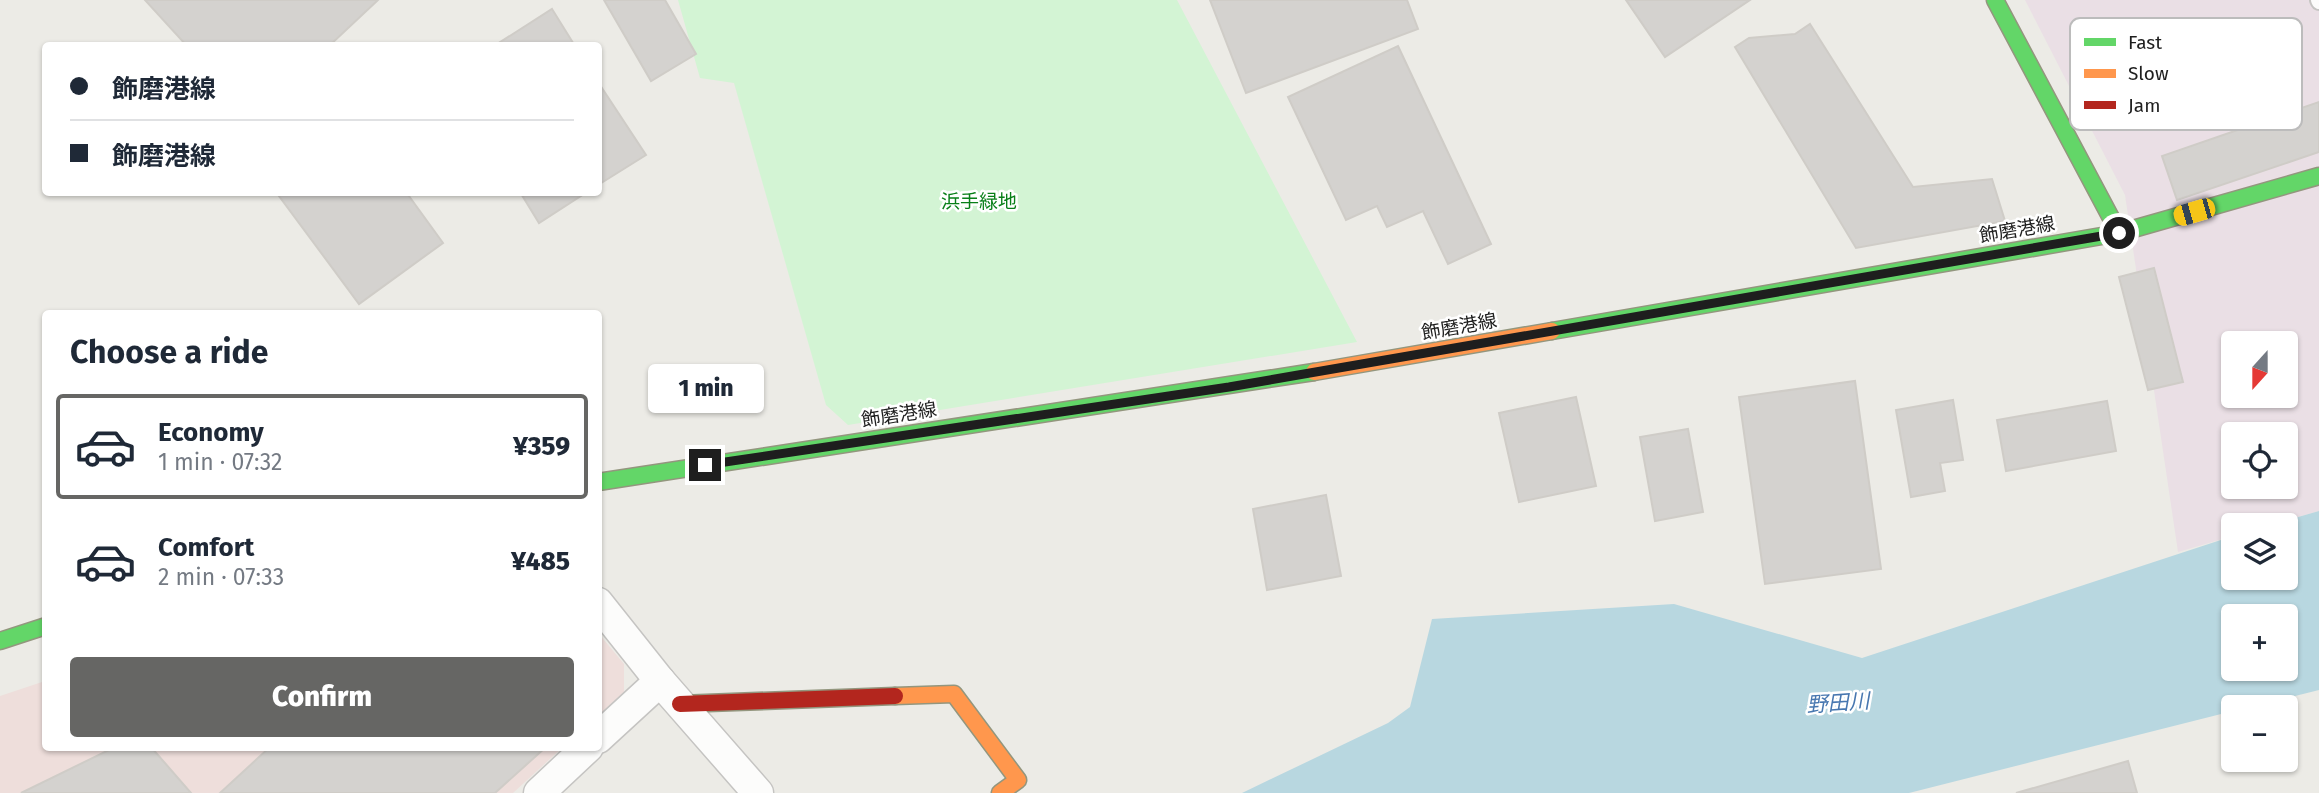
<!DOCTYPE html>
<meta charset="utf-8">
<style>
:root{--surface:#fff;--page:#f6f6f7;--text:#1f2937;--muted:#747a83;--line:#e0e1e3;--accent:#666664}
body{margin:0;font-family:"Fira Sans","Noto Sans JP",sans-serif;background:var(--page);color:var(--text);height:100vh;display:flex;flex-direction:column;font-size:26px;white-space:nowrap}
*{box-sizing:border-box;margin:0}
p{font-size:23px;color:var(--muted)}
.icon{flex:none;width:38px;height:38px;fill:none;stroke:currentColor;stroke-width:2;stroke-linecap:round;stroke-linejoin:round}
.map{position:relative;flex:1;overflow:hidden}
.side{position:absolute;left:42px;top:310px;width:560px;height:441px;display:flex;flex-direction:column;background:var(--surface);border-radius:7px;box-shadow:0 2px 5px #0004}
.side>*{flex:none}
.guide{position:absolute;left:42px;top:42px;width:560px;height:154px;border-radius:7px;box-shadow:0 2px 5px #0004;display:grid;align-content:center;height:154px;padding:0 28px;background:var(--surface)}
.needle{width:46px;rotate:201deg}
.tools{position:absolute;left:2221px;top:331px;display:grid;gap:14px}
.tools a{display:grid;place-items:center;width:77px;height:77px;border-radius:7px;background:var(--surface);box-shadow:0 2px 5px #0004;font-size:35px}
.end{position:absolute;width:32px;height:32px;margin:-16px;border:9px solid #1e1e1e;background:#fff;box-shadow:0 0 0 4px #fff}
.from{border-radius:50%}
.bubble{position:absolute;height:49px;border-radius:7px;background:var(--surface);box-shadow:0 2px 5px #0004;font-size:23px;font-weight:800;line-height:49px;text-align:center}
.car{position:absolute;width:21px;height:42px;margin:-21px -10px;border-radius:9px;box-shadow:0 0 5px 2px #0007;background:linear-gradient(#f5c518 24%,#345 0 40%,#f5c518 0 76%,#345 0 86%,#f5c518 0)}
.guide b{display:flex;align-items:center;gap:24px;height:66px;font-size:26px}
.guide b+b{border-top:2px solid var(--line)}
.guide i{width:18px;height:18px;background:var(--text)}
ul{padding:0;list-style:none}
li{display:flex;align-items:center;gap:21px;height:105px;margin:0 14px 10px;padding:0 14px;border:4px solid transparent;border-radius:7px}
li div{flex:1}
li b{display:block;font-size:26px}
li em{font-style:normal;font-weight:800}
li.current{border-color:var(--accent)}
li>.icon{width:63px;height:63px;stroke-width:1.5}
h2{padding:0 28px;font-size:32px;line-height:84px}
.primary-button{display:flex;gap:14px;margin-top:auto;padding:14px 28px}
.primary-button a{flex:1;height:80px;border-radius:7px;background:var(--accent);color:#fff;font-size:28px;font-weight:800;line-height:80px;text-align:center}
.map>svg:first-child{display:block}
.commercial{fill:#eededb}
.industrial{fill:#eadfe5;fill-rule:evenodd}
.park{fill:#d3f4d4}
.water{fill:#b8d7e0;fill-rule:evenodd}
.building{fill:#d4d2cf;stroke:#cfccc7;stroke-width:2}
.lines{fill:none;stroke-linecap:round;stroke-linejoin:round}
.lane-casing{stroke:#c5c4c2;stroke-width:18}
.street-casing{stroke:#c5c4c2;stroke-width:33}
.fast-casing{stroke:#93967e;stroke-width:19}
.slow-casing{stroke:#93967e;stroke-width:19}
.jam-casing{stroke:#93967e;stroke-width:19}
.lane{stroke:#fcfcfb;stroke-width:14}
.street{stroke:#fcfcfb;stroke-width:30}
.fast{stroke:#63d668;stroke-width:16}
.slow{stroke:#ff974d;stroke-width:16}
.jam{stroke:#b3261e;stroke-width:16}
.route{stroke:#1e1e1e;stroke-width:9}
.labels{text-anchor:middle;stroke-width:5;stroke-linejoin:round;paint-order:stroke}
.park-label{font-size:19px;fill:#087f18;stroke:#fff}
.street-label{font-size:19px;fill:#1e1e1e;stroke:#fff}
.water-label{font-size:21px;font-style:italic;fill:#4777b0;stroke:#fff}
.key{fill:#fff;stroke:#bcbcbc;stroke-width:2}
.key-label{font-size:19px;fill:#1e1e1e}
</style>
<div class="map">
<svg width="2319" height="793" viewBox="0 0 2319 793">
<rect width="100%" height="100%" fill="#ecebe6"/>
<g class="commercial">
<polygon points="599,634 624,664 624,692 599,715"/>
<polygon points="45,681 46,747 563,747 513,793 0,793 0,696"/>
</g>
<path class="industrial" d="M2025,0H2319V511L2270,525H2233V536L2178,552L2125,195ZM2233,343H2286V396H2233ZM2233,434H2286V486H2233Z"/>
<polygon class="park" points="678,0 1177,0 1357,342 848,425 826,405 734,83 700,78"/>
<path class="water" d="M2319,511V690L2251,707H2233V711L1909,793H1242L1388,723L1410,707L1432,619L1674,604L1862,658L2233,536V578H2286V525H2270ZM2233,616H2286V668H2233Z"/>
<g class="building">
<polygon points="145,0 378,0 329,46 187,46"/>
<polygon points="604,0 665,0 696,54 651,81"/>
<polygon points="1210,0 1407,0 1418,29 1246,93"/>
<polygon points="1626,0 1750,0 1665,57"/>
<polygon points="552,9 575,46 494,46"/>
<polygon points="1810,24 1913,187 1992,179 2005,221 1856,248 1735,47 1749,38 1795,34"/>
<polygon points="1398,46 1491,244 1448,264 1423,211 1387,227 1377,206 1346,220 1288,97"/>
<polygon points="598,82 646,155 598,185"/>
<polygon points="2319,102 2319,152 2177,200 2162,156"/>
<polygon points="276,192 406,192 443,243 359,304"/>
<polygon points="520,192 587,192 539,223"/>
<polygon points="2154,268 2183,382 2148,390 2119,277"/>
<polygon points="1855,381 1881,569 1765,584 1739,397"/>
<polygon points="1576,397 1596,486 1519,502 1499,413"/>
<polygon points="1953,400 1963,460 1940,463 1945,491 1911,497 1896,410"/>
<polygon points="2107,401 2116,451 2006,471 1997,420"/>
<polygon points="1688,429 1703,512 1655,521 1640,437"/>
<polygon points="1326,495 1341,576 1267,590 1253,509"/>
<polygon points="115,747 151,747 191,793 21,793"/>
<polygon points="270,747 546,747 495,793 220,793"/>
<polygon points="2128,761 2137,793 2016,793"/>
</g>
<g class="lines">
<defs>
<polyline id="lane" points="2318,0 2319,2"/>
<g id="street">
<polyline points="598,603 660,681 758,793"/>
<polyline points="598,738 660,681"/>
<polyline points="539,793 588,747"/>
</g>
<g id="fast">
<polyline points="1995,0 2119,233"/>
<polyline points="1552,331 2119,233 2319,176"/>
<polyline points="598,482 1314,372"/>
<polyline points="0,641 46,626"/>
</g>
<g id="slow">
<polyline points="1314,372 1552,331"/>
<polyline points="895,696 954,694 1018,780 1000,793"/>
</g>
<polyline id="jam" points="680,704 895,696"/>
</defs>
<use href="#lane" class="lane-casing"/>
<use href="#street" class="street-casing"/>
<use href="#fast" class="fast-casing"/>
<use href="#slow" class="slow-casing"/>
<use href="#jam" class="jam-casing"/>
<use href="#lane" class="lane"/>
<use href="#street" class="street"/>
<use href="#fast" class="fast"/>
<use href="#slow" class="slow"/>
<use href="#jam" class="jam"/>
</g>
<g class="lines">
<polyline class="route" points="705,465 1229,387 2119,233"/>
</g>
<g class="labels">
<g class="park-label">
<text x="979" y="208">浜手緑地</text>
</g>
<g class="street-label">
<text transform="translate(2017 229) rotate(-10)" y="7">飾磨港線</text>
<text transform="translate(1459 326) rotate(-10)" y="7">飾磨港線</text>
<text transform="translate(899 414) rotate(-9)" y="7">飾磨港線</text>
</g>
<g class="water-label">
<text transform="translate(1838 703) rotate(-4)" y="7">野田川</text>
</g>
</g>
<rect x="2070" y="18" width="232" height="112" rx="10" class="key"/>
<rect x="2084" y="38" width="32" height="8" fill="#63d668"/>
<rect x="2084" y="69" width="32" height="9" fill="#ff974d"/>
<rect x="2084" y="101" width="32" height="8" fill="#b3261e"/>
<g class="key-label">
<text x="2128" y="49">Fast</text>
<text x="2128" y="80">Slow</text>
<text x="2128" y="112">Jam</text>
</g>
</svg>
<div class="tools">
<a><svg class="needle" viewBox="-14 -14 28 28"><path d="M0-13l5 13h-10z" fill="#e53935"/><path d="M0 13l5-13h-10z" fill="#747a83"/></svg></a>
<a><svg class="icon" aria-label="locate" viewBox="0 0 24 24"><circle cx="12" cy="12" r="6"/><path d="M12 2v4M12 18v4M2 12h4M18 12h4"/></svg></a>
<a><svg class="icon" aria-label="layers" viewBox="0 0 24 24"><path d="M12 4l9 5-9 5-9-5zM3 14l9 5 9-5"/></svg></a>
<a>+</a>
<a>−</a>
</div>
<i class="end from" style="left:2119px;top:233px"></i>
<i class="end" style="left:705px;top:465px"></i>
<div class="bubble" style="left:648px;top:364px;width:116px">1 min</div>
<i class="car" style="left:2194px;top:212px;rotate:254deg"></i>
<div class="guide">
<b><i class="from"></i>飾磨港線</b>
<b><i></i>飾磨港線</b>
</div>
<section class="side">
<h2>Choose a ride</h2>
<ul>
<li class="current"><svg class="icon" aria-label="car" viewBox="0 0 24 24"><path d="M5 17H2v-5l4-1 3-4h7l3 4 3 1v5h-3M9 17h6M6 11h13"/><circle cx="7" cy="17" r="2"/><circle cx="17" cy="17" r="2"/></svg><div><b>Economy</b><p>1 min · 07:32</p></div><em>¥359</em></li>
<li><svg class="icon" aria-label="car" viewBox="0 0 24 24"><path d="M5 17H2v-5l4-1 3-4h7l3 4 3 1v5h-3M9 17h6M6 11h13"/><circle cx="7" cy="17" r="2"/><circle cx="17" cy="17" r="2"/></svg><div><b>Comfort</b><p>2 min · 07:33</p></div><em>¥485</em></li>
</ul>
<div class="primary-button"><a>Confirm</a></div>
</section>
</div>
